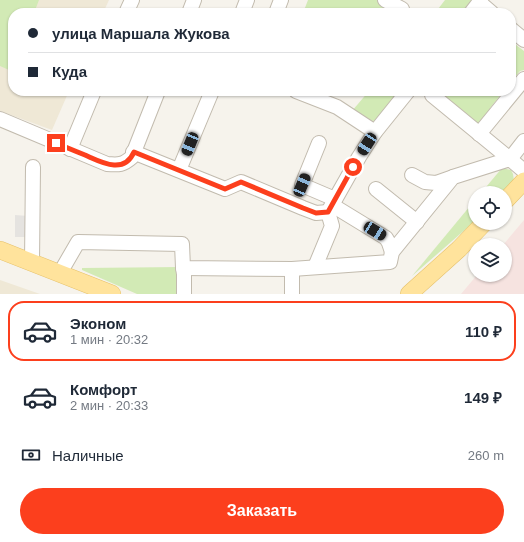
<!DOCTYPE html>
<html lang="ru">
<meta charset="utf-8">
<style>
:root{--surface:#fff;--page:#f2f2f3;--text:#1f2937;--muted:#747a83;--line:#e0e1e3;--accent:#fc3f1d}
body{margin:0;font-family:Helvetica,sans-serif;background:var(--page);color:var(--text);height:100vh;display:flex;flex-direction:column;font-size:15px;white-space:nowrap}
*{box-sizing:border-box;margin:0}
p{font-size:13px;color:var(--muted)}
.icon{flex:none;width:22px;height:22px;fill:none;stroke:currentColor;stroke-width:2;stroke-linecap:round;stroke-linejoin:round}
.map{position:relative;height:294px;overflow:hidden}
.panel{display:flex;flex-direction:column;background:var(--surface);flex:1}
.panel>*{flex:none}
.top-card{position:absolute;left:8px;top:8px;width:508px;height:88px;border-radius:16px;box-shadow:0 1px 3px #0004;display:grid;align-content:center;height:88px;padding:0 20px;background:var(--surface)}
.tools{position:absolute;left:468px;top:186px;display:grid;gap:8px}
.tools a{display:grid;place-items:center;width:44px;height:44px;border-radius:50%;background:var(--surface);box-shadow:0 1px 3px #0004;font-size:20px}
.end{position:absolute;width:18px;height:18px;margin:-9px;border:5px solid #fc3f1d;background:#fff;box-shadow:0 0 0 2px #fff}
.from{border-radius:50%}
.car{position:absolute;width:12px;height:24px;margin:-12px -6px;border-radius:5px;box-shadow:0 0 3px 1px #0007;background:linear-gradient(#222 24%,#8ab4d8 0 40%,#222 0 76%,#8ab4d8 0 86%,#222 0)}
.top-card b{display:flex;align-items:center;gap:14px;height:38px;font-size:15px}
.top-card b+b{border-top:1px solid var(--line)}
.top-card i{width:10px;height:10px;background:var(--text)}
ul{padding:7px 0 0;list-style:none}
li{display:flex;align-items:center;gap:12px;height:60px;margin:0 8px 6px;padding:0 12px;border:2px solid transparent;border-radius:16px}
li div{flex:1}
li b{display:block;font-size:15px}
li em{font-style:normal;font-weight:800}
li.selected{border-color:var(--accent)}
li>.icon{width:36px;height:36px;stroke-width:1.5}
.pay{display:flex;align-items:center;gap:10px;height:44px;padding:0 20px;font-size:15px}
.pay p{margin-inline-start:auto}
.cta{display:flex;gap:8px;margin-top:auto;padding:8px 20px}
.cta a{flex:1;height:46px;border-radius:24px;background:var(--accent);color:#fff;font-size:16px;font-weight:800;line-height:46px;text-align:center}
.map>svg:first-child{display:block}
.education{fill:#efe8d6}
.medical{fill:#f6e3e0}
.green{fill:#d2eab5}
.parking{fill:#e5e3e0}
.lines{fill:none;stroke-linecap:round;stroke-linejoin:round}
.minor-casing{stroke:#c2bbae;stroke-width:16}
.major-casing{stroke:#e6c16a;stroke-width:18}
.minor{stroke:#fff;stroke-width:14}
.major{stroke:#ffe39c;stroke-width:17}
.route{stroke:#fc3f1d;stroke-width:5}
</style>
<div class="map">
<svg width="524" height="294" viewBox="0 0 524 294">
<rect width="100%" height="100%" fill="#f6f3ec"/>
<g class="education">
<polygon points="0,0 109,0 103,13 13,13 13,91 69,91 52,130 0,111"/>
<polygon points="0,280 40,294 0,294"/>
</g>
<polygon class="medical" points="524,220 524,294 461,294 477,275 505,275 505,245 503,245"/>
<g class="green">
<polygon points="0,0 39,0 34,13 13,13 13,61 9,70 0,66"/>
<polygon points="308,0 382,0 397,8 393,13 303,13"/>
<polygon points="445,0 472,0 461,13 435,13"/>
<polygon points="511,41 524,51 524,70 520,71 511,82"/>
<polygon points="369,91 399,91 376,120 373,121 352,111"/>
<polygon points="437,91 504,91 490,108 490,115 479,130 472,119"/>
<polygon points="502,168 511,170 513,174 514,181 503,193 481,193"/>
<polygon points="475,200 475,221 412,276"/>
<polygon points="181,267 182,294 137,294 82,270 82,268"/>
</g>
<polygon class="parking" points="15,215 28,216 28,237 15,237"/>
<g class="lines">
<defs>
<g id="minor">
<polyline points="385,0 402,9"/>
<polyline points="479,2 492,13"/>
<polyline points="126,13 132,0"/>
<polyline points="189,13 194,0"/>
<polyline points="242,13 247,0"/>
<polyline points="276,13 281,0"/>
<polyline points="471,13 481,0"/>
<polyline points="511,29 524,40"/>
<polyline points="296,91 337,107 375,132"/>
<polyline points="432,95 510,159 524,141"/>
<path d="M0,119L107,164C119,165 123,165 132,157L158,91"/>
<polyline points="479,134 524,79"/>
<polyline points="319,143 302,185 335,199"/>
<polyline points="70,149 94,91"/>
<polyline points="133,152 225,189 241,182 303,208 316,213 328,212"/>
<polyline points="179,170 212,91"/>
<polyline points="412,175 425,182 436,183 453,177"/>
<polyline points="376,189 417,222"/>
<polyline points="332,205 386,238 389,243 392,252"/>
<polyline points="328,212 359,157 375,132 408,91"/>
<polyline points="32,262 33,167"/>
<polyline points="315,267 332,226 328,212"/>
<polyline points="183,268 184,274 184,294"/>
<polyline points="292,269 292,294"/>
<polyline points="60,273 78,242 182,244 183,268 292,269 390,262 392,252 453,177 510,159 524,171"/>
</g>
<g id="major">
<polyline points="505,201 524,181"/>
<polyline points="0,250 112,294"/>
<polyline points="409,294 459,249 484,223"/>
</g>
</defs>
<use href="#minor" class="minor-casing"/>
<use href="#major" class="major-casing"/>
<use href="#minor" class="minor"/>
<use href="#major" class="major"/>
</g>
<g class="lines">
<path class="route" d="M56,143C65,147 75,151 85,155C101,162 124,175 134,152L225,189L241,182L303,208L316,213L328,212L353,167"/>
</g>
</svg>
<div class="tools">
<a><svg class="icon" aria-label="locate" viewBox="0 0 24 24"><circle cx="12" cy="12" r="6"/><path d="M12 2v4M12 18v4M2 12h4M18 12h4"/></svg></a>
<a><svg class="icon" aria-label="layers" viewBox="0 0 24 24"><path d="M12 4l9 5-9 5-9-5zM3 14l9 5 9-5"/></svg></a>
</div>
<i class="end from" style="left:353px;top:167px"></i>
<i class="end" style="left:56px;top:143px"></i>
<i class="car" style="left:190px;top:144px;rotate:202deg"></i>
<i class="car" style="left:367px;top:144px;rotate:213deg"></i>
<i class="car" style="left:302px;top:185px;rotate:23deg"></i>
<i class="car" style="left:375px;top:231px;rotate:121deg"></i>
<div class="top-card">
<b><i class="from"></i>улица Маршала Жукова</b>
<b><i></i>Куда</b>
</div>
</div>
<section class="panel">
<ul>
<li class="selected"><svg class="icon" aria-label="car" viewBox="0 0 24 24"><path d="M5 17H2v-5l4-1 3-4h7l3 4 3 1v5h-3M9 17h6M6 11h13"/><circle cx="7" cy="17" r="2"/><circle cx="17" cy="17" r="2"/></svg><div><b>Эконом</b><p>1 мин · 20:32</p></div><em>110 ₽</em></li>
<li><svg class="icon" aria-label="car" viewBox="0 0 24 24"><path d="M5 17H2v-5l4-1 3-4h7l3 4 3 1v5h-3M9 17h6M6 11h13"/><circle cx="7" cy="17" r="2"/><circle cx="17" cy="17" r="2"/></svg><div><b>Комфорт</b><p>2 мин · 20:33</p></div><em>149 ₽</em></li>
</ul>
<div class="pay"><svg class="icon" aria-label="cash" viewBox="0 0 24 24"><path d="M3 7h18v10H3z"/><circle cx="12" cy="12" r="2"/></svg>Наличные<p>260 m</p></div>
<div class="cta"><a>Заказать</a></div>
</section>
